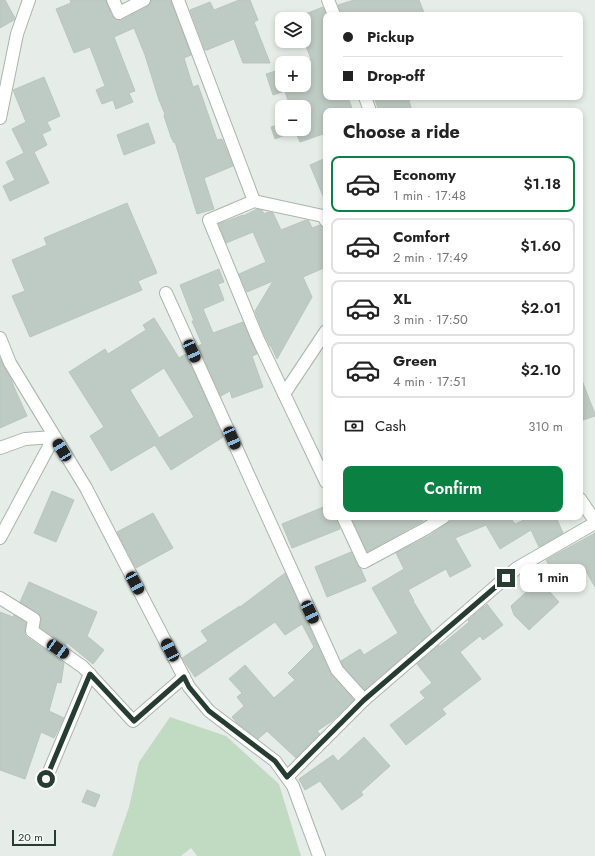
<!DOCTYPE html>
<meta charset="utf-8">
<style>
:root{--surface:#fff;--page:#f6f6f6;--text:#222;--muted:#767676;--line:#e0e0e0;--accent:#0b8043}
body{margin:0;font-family:Jost,sans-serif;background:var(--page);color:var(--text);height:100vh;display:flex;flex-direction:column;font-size:15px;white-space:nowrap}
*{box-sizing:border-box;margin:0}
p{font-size:13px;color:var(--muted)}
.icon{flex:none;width:22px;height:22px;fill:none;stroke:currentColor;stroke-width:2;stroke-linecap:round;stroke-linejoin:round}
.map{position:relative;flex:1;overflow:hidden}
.panel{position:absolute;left:323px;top:108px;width:260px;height:412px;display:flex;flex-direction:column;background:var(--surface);border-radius:8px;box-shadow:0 2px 6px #0003}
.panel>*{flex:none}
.top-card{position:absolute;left:323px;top:12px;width:260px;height:88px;border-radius:8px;box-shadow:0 2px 6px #0003;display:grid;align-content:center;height:88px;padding:0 20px;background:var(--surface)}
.controls{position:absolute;left:275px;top:12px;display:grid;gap:8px}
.controls a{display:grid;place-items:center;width:36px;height:36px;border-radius:8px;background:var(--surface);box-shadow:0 2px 6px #0003;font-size:20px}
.scale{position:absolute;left:12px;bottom:10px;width:44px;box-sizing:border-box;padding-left:4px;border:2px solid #273d32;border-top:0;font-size:11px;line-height:14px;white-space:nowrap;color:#273d32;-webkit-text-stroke:3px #f6faf7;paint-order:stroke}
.end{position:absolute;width:18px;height:18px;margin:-9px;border:5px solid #273d32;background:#fff;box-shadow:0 0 0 2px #fff}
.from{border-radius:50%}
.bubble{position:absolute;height:28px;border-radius:8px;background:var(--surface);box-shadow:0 2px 6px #0003;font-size:13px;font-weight:600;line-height:28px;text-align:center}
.car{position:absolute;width:12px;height:24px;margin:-12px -6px;border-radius:5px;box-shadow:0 0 3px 1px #0007;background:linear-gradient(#222 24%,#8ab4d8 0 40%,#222 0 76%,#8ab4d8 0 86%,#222 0)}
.top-card b{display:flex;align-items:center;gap:14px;height:38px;font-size:15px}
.top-card b+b{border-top:1px solid var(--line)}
.top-card i{width:10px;height:10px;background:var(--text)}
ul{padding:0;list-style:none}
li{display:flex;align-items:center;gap:12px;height:56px;margin:0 8px 6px;padding:0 12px;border:2px solid var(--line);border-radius:8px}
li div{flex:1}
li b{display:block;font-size:15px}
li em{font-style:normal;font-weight:600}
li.current{border-color:var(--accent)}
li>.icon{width:36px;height:36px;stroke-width:1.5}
h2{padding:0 20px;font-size:18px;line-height:48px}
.pay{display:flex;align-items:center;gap:10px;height:44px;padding:0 20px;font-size:15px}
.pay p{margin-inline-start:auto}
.button{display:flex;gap:8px;margin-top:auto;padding:8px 20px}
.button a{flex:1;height:46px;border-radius:8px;background:var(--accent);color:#fff;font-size:16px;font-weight:600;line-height:46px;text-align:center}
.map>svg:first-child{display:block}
.green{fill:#c1dbc3}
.building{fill:#becac4;stroke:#b9c6be;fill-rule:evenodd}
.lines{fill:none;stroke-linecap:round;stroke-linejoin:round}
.minor-casing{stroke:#a9b5ae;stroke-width:14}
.minor{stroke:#fff;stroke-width:12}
.route{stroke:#273d32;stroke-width:5}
</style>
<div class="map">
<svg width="595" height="856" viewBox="0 0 595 856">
<rect width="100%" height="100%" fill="#e6ede8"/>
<polygon class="green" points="170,717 226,736 279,784 301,856 197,856 191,848 181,856 112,856 129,807 139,762"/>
<g class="building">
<polygon points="0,0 5,0 15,18 14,20 0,28"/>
<polygon points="70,0 106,0 112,16 115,19 119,20 122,20 147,7 150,4 151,0 171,0 191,55 184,58 193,87 198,85 217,140 222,139 233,166 204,178 214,209 197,214 175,142 174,143 171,137 164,116 164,115 165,114 159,100 145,55 134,28 114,37 135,91 129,93 133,102 116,109 113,100 102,104 96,90 105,86 90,47 74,53 56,9 71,3"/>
<polygon points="239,0 250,0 258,20 254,22 270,63 243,63 234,39 207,50 205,50 190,10 210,2 214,10"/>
<polygon points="354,0 419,0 425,15 341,15 338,5"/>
<polygon points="323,7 326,15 326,97 348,97 353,111 326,111 326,133 300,142 295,131 275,139 271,127 282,124 282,129 304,129 304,107 290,107 285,91 273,95 266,74 282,69 282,85 304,85 304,63 299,63 311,59 304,41 304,19 295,19 295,18"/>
<polygon points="44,77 60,116 47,122 51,130 42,134 47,145 34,152 49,183 10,201 3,186 15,180 6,162 24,153 12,129 26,122 13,90"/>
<polygon points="374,97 408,97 412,111 379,111"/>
<polygon points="148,123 155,143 124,155 117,135"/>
<polygon points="326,158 326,203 310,165"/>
<polygon points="127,203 157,273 138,281 142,290 30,337 12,296 25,291 12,260 47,245 44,238"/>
<polygon points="257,209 262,210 264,214 268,212 273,213 281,230 306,220 309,221 312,228 320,225 323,228 326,228 326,267 303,277 312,297 277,359 271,346 270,346 264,334 255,311 273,281 247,292 239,274 266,262 253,232 226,243 219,224 243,215 243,216"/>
<polygon points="219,269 224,282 218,284 224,300 203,309 213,333 243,322 257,354 252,356 263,387 232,398 230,391 221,396 198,346 202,344 192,321 194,321 180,285"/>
<path d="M154,318L179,358L186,354L223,437L171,470L155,445L111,471L90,436L104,427L69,372L105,349L108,354L146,330L143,325ZM164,368L194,417L159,438L130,390Z"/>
<polygon points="0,358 4,367 11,379 14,387 27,416 0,428"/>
<polygon points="580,378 581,378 595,414 595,416 580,421"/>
<polygon points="52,491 74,500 56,542 34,533"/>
<polygon points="326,506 326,517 336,517 340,529 292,548 282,524"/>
<polygon points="153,513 173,548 136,568 117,532"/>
<polygon points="351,517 422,517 423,521 367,552"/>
<polygon points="451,517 510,517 515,524 526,519 525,517 556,517 563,533 539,547 531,530 500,549 486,525 455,538 471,566 450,577 446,569 408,590 414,601 413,601 432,632 365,690 343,666 341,661 360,649 364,655 398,633 372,588 404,569 396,553 429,536 448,523 451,521"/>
<polygon points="595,533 595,587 583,566 549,591 559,602 529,630 514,615 511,606 551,569 546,560"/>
<polygon points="351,552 357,565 361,569 366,581 327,597 315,567"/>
<polygon points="285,573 330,673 354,700 332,721 317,731 320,734 296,758 267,731 258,739 237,723 232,717 244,706 237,697 242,693 229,679 245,665 274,698 295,680 288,673 314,647 302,624 285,635 275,622 195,677 182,658 208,641 201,631 240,606 240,607"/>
<polygon points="29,582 97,612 87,636 104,650 93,664 66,642 66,646 40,628 41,620 41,616 38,613 20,602"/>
<polygon points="487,604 503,625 483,640 480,636 460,652 481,679 442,709 446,714 406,745 390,725 425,698 420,692 432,683 417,664 439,645 440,646 469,622 468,620"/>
<polygon points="0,612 13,617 14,615 26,623 25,630 25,634 27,637 64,663 61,683 57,682 49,711 64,718 54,738 41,732 25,779 0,770"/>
<polygon points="364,737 390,766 361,792 363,795 342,810 320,781 305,790 299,779 333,755 338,761"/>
<polygon points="87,790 100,795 95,807 82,802"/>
</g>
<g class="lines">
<defs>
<g id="minor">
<polyline points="113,0 119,13 144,0"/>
<polyline points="178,0 254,201"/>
<polyline points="328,0 334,15"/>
<polyline points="365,97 370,111"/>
<polyline points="0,118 17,34 29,0"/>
<polyline points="326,221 323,216 254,201 209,220 257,337 326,482"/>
<polyline points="166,293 337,670 364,700"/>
<polyline points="0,338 10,363 86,488 189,687 209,711 275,761 293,786 319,856"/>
<polyline points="284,394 326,331"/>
<polyline points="0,448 25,439 54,437 0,538"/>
<polyline points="580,499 595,521"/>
<polyline points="343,517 364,562 425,529 444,517"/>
<polyline points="0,598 34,619 32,631 83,667 133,721 184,677"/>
<polyline points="287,777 364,700 517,568 595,523"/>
<polyline points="46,779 90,674"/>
</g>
</defs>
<use href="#minor" class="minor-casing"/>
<use href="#minor" class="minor"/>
</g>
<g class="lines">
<polyline class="route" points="46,779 90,674 134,721 184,677 189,687 209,711 275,761 287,777 364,700 506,578"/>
</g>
</svg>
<div class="controls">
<a><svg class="icon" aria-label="layers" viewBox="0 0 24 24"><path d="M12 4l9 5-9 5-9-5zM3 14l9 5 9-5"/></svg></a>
<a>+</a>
<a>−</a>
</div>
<div class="scale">20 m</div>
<i class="end from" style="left:46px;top:779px"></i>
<i class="end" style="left:506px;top:578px"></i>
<div class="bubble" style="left:520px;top:564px;width:66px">1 min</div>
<i class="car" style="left:192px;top:351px;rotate:156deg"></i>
<i class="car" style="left:232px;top:438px;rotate:156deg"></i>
<i class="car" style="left:62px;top:450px;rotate:329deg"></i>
<i class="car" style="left:135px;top:583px;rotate:152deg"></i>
<i class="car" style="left:310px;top:612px;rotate:155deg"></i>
<i class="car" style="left:58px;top:649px;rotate:125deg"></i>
<i class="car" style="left:170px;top:650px;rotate:333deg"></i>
<div class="top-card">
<b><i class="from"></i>Pickup</b>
<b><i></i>Drop-off</b>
</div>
<section class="panel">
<h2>Choose a ride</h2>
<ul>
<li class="current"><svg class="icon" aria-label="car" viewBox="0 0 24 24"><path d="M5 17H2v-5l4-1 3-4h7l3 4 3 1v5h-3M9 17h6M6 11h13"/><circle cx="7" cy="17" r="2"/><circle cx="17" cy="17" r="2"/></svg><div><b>Economy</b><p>1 min · 17:48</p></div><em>$1.18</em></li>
<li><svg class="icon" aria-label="car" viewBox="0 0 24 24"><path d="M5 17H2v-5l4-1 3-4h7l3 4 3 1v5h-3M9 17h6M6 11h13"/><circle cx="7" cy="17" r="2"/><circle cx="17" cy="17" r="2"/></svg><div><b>Comfort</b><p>2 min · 17:49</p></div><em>$1.60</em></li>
<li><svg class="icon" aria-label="car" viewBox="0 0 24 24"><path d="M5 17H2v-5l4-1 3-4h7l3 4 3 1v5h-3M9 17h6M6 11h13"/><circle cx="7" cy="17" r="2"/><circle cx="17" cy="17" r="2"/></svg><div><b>XL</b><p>3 min · 17:50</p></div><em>$2.01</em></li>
<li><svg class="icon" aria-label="car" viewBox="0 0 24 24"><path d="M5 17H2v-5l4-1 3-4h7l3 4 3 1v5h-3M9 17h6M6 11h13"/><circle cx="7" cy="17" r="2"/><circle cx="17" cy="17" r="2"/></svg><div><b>Green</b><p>4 min · 17:51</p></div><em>$2.10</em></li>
</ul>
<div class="pay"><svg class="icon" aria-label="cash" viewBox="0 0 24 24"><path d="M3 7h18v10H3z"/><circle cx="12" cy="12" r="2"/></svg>Cash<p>310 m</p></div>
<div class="button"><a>Confirm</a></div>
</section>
</div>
